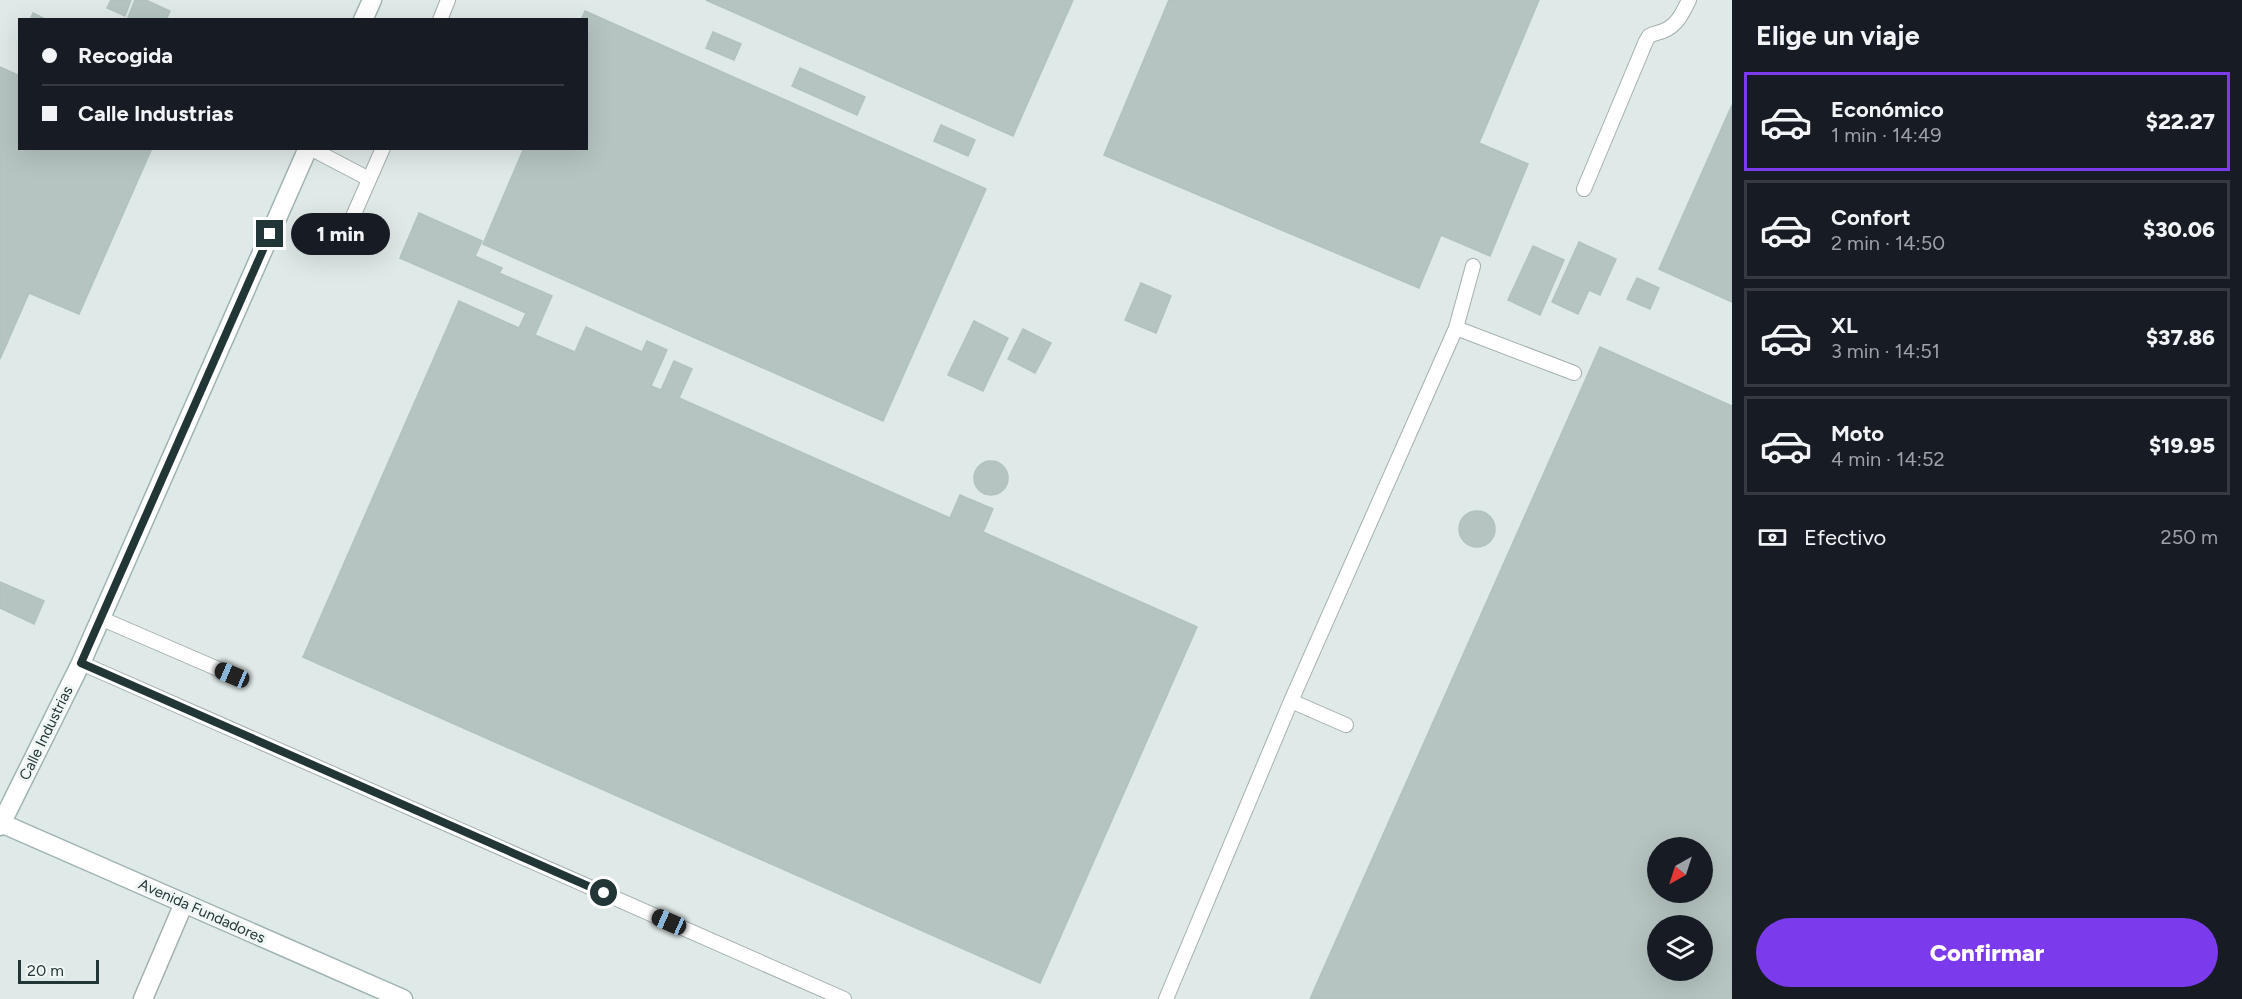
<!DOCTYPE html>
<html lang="es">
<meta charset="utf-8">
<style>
:root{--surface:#171b24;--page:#242831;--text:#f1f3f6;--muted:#9ea1a6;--line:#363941;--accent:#7c3aed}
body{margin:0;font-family:Figtree,sans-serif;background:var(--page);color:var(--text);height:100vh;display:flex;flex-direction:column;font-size:22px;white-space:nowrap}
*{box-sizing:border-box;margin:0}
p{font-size:20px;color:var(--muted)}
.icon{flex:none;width:33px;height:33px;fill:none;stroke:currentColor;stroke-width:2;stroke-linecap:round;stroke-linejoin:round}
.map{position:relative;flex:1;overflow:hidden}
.drawer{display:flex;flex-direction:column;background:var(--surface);width:510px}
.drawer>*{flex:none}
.guide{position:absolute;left:18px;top:18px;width:570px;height:132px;border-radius:0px;box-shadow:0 6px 24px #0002;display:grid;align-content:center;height:132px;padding:0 24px;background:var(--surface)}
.needle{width:39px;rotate:219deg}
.tools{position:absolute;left:1647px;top:837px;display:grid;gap:12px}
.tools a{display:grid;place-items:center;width:66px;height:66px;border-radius:50%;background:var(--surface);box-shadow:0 6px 24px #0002;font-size:30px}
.scale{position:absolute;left:18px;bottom:15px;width:81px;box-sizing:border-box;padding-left:6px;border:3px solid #223637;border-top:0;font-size:16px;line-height:21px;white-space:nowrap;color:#223637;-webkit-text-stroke:4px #eff6f4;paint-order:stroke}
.end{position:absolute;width:27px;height:27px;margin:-14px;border:8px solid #223637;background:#fff;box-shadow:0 0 0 3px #fff}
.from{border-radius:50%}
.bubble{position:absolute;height:42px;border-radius:21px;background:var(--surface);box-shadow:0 6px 24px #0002;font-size:20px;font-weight:800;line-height:42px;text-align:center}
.car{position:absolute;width:18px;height:36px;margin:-18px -9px;border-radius:8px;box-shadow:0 0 4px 2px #0007;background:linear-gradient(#222 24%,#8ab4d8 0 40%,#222 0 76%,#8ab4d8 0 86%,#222 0)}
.guide b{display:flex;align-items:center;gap:21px;height:57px;font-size:22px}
.guide b+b{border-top:2px solid var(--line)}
.guide i{width:15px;height:15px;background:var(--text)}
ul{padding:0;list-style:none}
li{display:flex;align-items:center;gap:18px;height:99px;margin:0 12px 9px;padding:0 12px;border:3px solid var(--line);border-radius:0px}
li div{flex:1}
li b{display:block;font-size:22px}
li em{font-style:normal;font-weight:800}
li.current{border-color:var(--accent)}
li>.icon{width:54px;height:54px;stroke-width:1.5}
h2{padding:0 24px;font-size:27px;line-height:72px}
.pay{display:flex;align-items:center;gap:15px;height:66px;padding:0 24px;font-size:22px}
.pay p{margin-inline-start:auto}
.button{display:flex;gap:12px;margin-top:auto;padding:12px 24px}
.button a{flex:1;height:69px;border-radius:36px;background:var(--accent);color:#fff;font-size:24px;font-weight:800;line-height:69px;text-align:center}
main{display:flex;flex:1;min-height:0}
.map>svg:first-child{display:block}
.building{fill:#b5c3c1;stroke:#b2c2c0;stroke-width:1.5;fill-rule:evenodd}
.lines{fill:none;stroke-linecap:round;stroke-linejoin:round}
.lane-casing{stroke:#a3b0af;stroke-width:16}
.street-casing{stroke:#a3b0af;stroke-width:21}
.secondary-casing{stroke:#9fb3b2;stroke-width:21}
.lane{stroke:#fff;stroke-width:14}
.street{stroke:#fff;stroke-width:18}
.secondary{stroke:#fff;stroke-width:18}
.route{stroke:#223637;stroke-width:8}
.labels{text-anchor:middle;stroke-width:6;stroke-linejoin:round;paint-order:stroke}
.street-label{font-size:15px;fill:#223637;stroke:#eff6f4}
</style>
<main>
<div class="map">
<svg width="1732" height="999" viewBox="0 0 1732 999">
<rect width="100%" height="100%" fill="#dfe9e7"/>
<g class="building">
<polygon points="111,0 131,0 125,16 107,8"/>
<polygon points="135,0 146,0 170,11 166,20 127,20"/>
<polygon points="706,0 1073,0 1013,136"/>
<polygon points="1169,0 1539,0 1479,143 1528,164 1490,256 1441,235 1419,288 1104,155"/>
<polygon points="585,11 986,189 883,421 483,244 524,148 586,148 586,20 581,20"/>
<polygon points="33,13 47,20 30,20"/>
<polygon points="713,32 741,44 734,60 706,48"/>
<polygon points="0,67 20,76 20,148 152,148 79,314 29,293 0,359"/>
<polygon points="800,68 865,97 857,115 792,86"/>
<polygon points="1732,105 1732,302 1659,269"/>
<polygon points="941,125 975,140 968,156 934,141"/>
<polygon points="419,213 482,241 475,256 502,268 499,273 552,296 535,335 575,352 586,327 642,352 647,341 667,350 651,386 661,390 674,361 692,369 679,398 950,518 960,495 993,509 983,532 1197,627 1040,983 303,657 459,301 519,328 526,313 400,258"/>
<polygon points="1579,242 1616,259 1600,295 1589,290 1578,314 1552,302"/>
<polygon points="1533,246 1564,260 1540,315 1508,300"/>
<polygon points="1637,278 1659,288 1650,309 1627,299"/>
<polygon points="1141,283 1171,296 1156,333 1125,320"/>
<polygon points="974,321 1008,338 983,391 948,375"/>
<polygon points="1023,329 1051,343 1035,373 1008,359"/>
<path d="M1600,347L1732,406V999H1310ZM1658,848H1702V892H1658ZM1658,926H1702V970H1658Z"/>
<circle cx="991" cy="478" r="17"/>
<circle cx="1477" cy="529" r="18"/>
<polygon points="0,582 44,601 34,624 0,608"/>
</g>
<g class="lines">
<defs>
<g id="lane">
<polyline points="440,20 448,0"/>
<polyline points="310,148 369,179"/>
<path d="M1584,189L1646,41L1649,36C1654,33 1658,33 1663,31C1677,26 1683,12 1689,0"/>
<polyline points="340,246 383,148"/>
<polyline points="1456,328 1574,373"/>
<polyline points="100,618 232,675"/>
<polyline points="81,663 844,999"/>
<polyline points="1291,701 1346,725"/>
<polyline points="1166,999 1291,701 1456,328 1473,266"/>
</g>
<polyline id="street" points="143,999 184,903"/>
<g id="secondary">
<polyline points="363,20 372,0"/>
<polyline points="1,823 403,999"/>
<polyline points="0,826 81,663 308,148"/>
</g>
</defs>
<use href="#lane" class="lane-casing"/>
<use href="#street" class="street-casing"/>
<use href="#secondary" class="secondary-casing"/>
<use href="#lane" class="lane"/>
<use href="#street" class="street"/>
<use href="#secondary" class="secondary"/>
</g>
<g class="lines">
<polyline class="route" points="270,234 81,663 604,893"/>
</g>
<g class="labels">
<g class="street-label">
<text transform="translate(46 733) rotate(-64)" y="5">Calle Industrias</text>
<text transform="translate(202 911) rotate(24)" y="5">Avenida Fundadores</text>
</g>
</g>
</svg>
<div class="tools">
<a><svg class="needle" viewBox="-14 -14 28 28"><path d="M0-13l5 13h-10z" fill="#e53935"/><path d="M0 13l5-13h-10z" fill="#9ea1a6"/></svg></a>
<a><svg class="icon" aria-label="layers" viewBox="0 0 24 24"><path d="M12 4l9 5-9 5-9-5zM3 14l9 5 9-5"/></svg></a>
</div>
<div class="scale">20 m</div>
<i class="end from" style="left:604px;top:893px"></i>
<i class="end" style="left:270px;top:234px"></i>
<div class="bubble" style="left:291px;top:213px;width:99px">1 min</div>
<i class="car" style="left:232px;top:675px;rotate:293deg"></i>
<i class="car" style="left:669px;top:922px;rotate:294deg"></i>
<div class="guide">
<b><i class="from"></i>Recogida</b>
<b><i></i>Calle Industrias</b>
</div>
</div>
<section class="drawer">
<h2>Elige un viaje</h2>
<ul>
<li class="current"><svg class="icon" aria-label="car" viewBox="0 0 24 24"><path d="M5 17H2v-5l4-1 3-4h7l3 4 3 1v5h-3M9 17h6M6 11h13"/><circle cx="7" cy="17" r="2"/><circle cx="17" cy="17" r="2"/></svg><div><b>Económico</b><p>1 min · 14:49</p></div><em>$22.27</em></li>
<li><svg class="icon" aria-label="car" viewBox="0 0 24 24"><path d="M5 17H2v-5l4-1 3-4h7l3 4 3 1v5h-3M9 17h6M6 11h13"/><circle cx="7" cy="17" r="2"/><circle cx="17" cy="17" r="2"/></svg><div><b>Confort</b><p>2 min · 14:50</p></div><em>$30.06</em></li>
<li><svg class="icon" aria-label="car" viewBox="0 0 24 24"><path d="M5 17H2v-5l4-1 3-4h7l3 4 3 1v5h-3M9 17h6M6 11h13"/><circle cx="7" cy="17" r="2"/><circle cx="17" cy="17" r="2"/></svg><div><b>XL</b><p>3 min · 14:51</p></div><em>$37.86</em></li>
<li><svg class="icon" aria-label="car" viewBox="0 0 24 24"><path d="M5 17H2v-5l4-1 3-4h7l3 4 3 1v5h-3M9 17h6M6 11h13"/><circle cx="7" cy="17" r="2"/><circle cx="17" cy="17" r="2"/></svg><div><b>Moto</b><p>4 min · 14:52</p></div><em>$19.95</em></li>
</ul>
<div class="pay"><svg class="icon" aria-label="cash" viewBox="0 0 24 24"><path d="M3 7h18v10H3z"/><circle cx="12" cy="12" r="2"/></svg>Efectivo<p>250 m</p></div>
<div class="button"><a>Confirmar</a></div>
</section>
</main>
